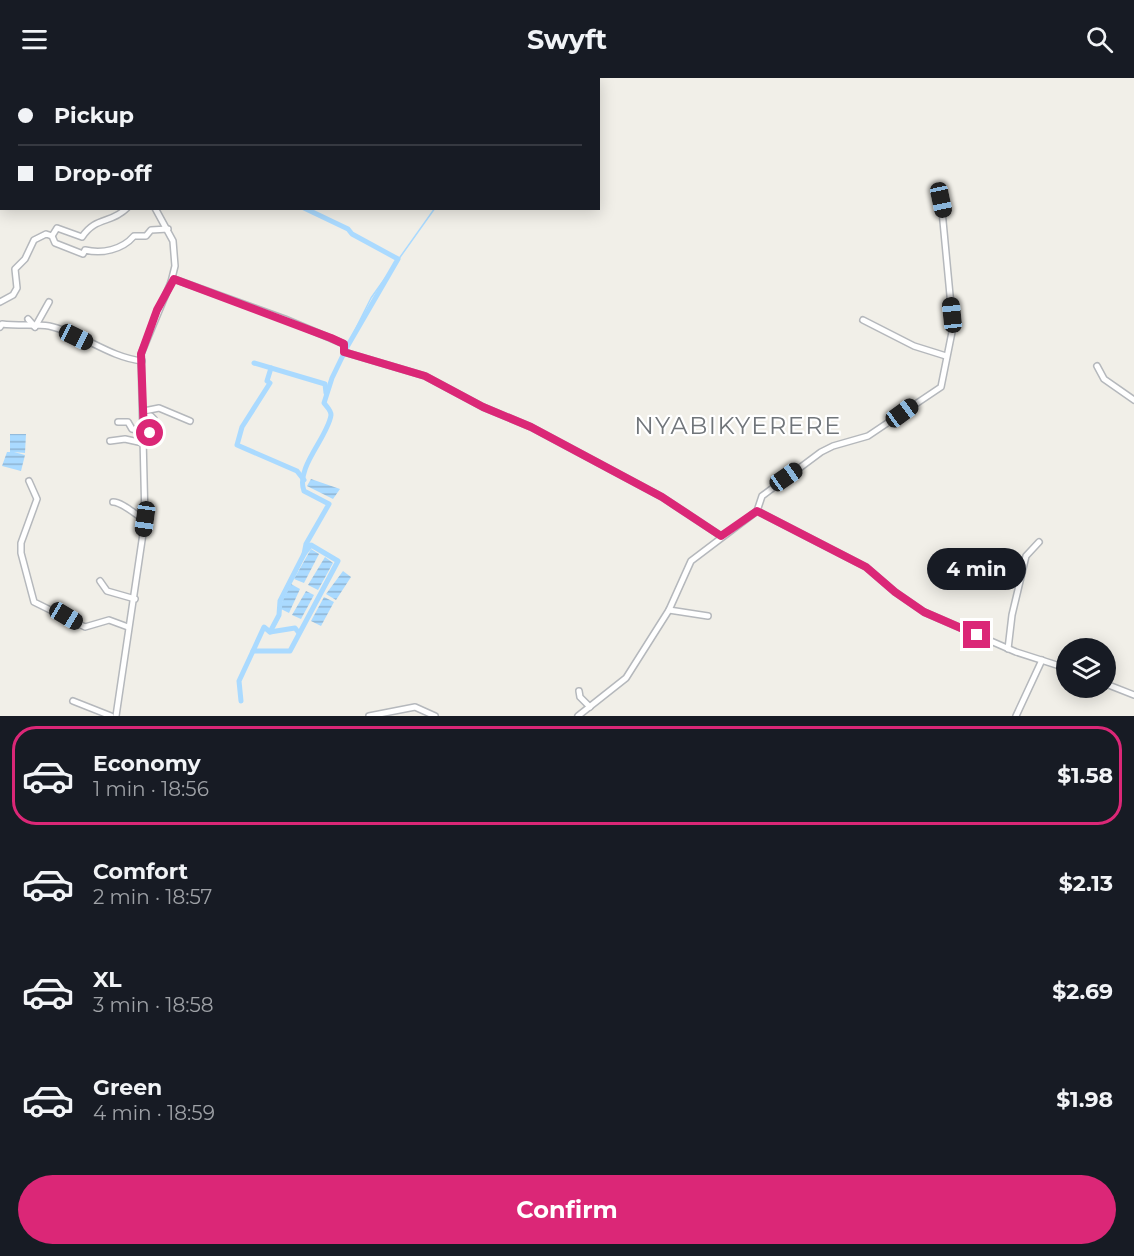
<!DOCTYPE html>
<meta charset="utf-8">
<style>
:root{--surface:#171b24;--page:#242831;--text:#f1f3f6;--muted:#9ea1a6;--line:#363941;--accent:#db2777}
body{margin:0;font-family:Montserrat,sans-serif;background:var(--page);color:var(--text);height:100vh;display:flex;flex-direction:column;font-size:22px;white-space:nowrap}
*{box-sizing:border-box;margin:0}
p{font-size:20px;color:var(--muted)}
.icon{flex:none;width:33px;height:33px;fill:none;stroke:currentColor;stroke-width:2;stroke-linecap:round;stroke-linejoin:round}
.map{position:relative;height:638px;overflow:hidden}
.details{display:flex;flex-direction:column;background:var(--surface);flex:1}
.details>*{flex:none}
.top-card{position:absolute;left:0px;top:0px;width:600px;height:132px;box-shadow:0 3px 15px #0003;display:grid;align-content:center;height:132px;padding:0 18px;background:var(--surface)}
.tools{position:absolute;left:1056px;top:560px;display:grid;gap:12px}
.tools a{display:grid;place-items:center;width:60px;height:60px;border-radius:50%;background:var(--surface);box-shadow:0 3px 15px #0003;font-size:30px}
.end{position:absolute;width:27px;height:27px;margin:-14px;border:8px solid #db2777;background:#fff;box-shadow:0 0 0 3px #fff}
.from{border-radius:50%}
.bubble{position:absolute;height:42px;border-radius:21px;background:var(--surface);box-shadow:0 3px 15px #0003;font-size:20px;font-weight:700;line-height:42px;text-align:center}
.car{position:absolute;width:18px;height:36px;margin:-18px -9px;border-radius:8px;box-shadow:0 0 4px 2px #0007;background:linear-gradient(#222 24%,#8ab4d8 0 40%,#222 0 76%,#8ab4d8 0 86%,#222 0)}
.top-card b{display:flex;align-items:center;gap:21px;height:57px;font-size:22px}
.top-card b+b{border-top:2px solid var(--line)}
.top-card i{width:15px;height:15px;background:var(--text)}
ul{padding:10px 0 0;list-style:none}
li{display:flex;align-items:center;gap:18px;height:99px;margin:0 12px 9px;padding:0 6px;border:3px solid transparent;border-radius:24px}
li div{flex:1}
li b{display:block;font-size:22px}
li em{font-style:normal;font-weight:700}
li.on{border-color:var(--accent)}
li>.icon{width:54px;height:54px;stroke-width:1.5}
.primary-button{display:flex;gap:12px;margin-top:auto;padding:12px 18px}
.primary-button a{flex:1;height:69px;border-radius:36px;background:var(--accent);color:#fff;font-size:24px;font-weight:700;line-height:69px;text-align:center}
header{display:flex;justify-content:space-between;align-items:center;height:78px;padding:0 18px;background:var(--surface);font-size:27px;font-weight:700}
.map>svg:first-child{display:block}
.water{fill:url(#water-rules)}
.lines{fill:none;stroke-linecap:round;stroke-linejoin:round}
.stream{stroke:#aadaff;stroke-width:1.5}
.canal{stroke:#aadaff;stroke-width:5}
.minor-casing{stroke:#b5b8bc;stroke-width:8}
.minor{stroke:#fff;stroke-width:5}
.route{stroke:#db2777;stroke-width:8}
.labels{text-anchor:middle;stroke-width:4.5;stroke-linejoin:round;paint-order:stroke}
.quarter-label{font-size:24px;letter-spacing:1.5px;fill:#70757a;stroke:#fff}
</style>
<header><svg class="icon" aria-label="menu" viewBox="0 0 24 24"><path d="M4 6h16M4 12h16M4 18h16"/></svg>Swyft<svg class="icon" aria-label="search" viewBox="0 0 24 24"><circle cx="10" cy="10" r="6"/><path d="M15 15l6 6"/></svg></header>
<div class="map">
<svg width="1134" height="638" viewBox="0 0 1134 638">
<defs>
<pattern id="water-rules" width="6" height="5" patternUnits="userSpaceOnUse" patternTransform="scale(1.5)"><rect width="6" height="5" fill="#aadaff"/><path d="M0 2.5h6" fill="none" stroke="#8eb4d2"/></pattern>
</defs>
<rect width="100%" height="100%" fill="#f1efe8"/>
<g class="water">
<polygon points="10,356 26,356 25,375 14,374 25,377 21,393 2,388 7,374 10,374"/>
<polygon points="311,401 340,411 333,421 307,408"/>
<polygon points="311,471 319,476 304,505 294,501"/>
<polygon points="325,479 333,485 318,512 308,507"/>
<polygon points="343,493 351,499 336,522 326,516"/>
<polygon points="291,506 300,511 289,535 279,530"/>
<polygon points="306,513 314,517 301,541 292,537"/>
<polygon points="324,519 334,524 321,548 311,543"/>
</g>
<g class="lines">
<g class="stream">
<polyline points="526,2 527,0"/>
<polyline points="351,260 371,220 435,130"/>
</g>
<g class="canal">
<polyline points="271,2 272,0"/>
<polyline points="254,285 325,306 326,315"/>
<polyline points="271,290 267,303 270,305 242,349 237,367 297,393 304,402"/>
<polyline points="270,554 279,537 280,523 304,476"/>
<polyline points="253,573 264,549 270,554 295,550 299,555"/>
<path d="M241,623L239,603L253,573H290L338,483L311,467L304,476L306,466L329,426L304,413C295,390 328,359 331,337C331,332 327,329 324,325L332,300L347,269L398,181L352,156L348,151L304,130"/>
</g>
<defs>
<g id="minor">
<polyline points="45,0 48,2"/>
<polyline points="92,2 93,0"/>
<polyline points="941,122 953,249 941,309 868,358 833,368 821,374 762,418 757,433 866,489 895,514 924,534 1016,574 1066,590"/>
<path d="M52,158L57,150L82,159C96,138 111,146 127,130"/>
<polyline points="171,204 174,201 285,241 344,266 344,274 425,298 483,329 531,349 662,419 721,458"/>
<path d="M0,224L13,217L17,210L15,191L25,181L34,162L46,156L52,158L55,165L83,176L85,172C102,176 122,172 134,158H146L151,152L168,151"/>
<polyline points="28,241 35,249"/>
<polyline points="863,242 914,268 946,278"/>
<path d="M0,249L2,246C17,248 37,246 49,248C82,255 108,279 142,283"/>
<polyline points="35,249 49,224"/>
<polyline points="1097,288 1104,301 1134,322"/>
<polyline points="144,333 159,330 190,343"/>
<polyline points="144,339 151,338 154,341"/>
<polyline points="118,344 128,344 132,351 142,353 144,357 160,353"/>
<polyline points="110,363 125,361 143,365"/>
<polyline points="29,403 37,421 21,465 21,475 34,524 85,549 109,542 128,549"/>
<path d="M113,424C122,424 136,437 145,442"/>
<polyline points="100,503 107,513 135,521"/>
<polyline points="669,532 708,538"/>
<polyline points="1008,571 1012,537 1026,478 1039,464"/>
<polyline points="1106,606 1134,617"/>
<polyline points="579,613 580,619 590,629"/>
<polyline points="73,623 111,638"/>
<polyline points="116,638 145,442 141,276 171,204 175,188 173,163 155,130"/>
<polyline points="369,638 415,629 435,638"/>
<polyline points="578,638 626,600 669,532 691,483 757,433"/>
<polyline points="1016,638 1042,582"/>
</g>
</defs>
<use href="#minor" class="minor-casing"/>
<use href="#minor" class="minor"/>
</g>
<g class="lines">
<polyline class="route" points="150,355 144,357 141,276 157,232 174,201 331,260 344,266 344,274 425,298 483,329 531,349 662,419 721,458 757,433 866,489 895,514 924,534 977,557"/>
</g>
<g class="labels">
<g class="quarter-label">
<text x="738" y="356">NYABIKYERERE</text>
</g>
</g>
</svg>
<div class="tools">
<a><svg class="icon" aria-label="layers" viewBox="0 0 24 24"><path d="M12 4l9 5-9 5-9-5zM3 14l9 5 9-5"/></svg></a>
</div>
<i class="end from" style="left:150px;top:355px"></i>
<i class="end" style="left:977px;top:557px"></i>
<div class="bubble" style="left:927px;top:470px;width:99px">4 min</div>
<i class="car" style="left:941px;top:122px;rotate:168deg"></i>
<i class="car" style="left:952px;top:237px;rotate:354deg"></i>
<i class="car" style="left:76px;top:259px;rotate:116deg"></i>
<i class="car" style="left:902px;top:335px;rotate:54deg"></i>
<i class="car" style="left:786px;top:399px;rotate:55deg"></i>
<i class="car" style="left:145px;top:441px;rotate:188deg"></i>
<i class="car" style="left:66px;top:538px;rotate:121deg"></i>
<div class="top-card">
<b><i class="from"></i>Pickup</b>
<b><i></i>Drop-off</b>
</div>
</div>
<section class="details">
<ul>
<li class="on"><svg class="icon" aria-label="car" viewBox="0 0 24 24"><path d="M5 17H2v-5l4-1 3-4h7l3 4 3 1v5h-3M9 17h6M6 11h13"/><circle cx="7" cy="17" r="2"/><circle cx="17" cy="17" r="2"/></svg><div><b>Economy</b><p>1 min · 18:56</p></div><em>$1.58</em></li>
<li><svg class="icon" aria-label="car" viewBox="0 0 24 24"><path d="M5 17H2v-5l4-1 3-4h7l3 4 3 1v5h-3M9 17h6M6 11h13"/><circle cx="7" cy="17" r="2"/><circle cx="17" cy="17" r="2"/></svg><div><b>Comfort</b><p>2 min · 18:57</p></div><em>$2.13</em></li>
<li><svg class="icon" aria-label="car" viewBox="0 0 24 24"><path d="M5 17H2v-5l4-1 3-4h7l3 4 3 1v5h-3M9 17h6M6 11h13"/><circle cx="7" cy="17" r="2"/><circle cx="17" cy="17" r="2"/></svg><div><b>XL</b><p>3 min · 18:58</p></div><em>$2.69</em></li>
<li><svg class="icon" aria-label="car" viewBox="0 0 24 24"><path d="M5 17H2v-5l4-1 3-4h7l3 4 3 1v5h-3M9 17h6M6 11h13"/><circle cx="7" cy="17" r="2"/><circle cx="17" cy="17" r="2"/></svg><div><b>Green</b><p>4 min · 18:59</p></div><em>$1.98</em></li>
</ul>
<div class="primary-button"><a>Confirm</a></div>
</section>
